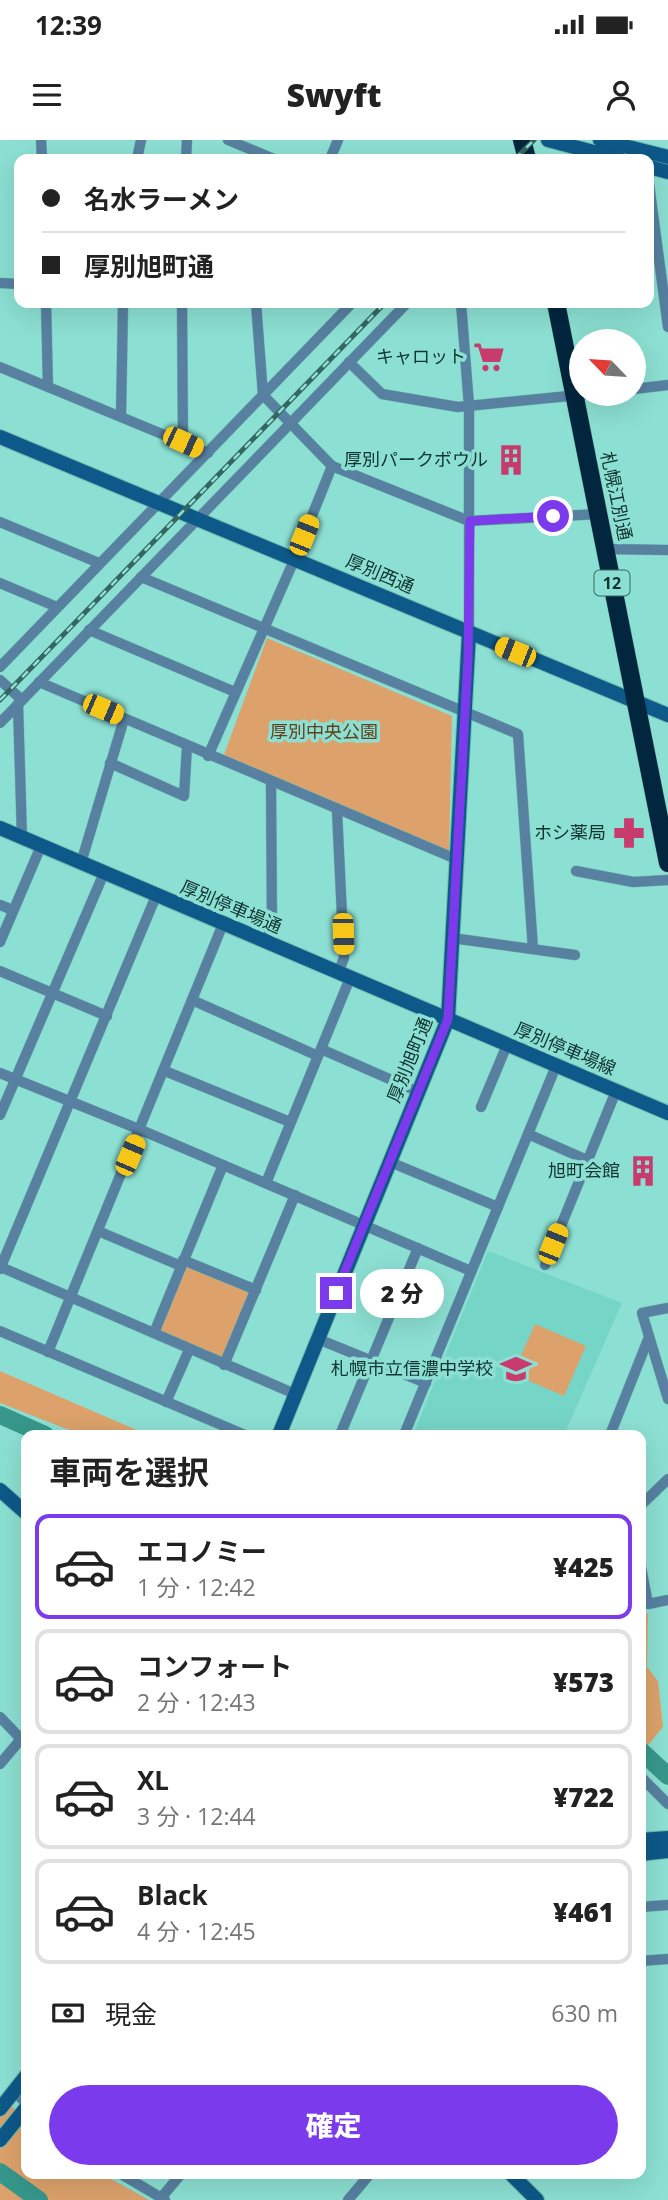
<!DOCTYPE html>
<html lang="ja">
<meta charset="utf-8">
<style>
:root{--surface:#fff;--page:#f6f6f6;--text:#222;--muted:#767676;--line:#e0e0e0;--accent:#7c3aed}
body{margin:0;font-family:"Open Sans","Noto Sans JP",sans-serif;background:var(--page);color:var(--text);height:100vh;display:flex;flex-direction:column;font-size:26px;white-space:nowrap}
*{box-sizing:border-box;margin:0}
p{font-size:23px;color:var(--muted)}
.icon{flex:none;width:38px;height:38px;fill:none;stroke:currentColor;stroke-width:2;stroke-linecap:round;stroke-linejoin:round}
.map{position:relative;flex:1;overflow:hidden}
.side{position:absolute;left:21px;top:1290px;width:625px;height:749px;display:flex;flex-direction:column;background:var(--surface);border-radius:14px;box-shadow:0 7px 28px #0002}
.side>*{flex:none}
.banner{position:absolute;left:14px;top:14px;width:640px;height:154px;border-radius:14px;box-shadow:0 7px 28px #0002;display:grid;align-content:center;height:154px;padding:0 28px;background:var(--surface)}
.needle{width:46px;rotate:295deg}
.buttons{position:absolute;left:569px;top:189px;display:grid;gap:14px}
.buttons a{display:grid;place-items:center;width:77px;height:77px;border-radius:50%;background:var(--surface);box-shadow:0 7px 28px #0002;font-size:35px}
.end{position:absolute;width:32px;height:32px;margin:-16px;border:9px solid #7c3aed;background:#fff;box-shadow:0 0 0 4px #fff}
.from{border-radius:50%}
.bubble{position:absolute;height:49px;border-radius:24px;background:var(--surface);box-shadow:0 7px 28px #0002;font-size:23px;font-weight:800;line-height:49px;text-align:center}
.car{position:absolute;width:21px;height:42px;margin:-21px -10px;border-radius:9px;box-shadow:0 0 5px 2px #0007;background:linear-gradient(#f5c518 24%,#345 0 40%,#f5c518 0 76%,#345 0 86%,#f5c518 0)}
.banner b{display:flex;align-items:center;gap:24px;height:66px;font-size:26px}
.banner b+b{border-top:2px solid var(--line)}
.banner i{width:18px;height:18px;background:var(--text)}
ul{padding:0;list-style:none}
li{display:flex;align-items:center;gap:21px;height:105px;margin:0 14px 10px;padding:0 14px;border:4px solid var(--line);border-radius:14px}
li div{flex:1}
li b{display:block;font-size:26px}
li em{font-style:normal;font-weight:800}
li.current{border-color:var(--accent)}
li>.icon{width:63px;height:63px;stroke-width:1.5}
h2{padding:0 28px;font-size:32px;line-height:84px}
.pay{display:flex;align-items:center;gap:18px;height:77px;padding:0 28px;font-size:26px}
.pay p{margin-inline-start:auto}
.button{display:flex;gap:14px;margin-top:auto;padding:14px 28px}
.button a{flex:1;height:80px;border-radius:42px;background:var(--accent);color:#fff;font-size:28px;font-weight:800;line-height:80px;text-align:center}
.status{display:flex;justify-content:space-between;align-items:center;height:49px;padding:0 35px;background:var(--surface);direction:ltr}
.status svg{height:19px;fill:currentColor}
header{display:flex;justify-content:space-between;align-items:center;height:91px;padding:0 28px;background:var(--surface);font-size:32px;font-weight:800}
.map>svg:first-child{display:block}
.built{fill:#75d5c7}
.green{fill:#dda26b}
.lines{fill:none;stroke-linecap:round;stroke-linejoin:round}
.river{stroke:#37978b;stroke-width:18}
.street-casing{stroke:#71baaf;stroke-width:11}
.secondary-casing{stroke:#71baaf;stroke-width:16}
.highway-casing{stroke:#71baaf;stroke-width:19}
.street{stroke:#5780a1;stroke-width:10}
.secondary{stroke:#0d5989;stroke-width:14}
.highway{stroke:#02263e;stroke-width:18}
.rail-casing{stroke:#356760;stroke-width:5}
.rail{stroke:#8ce0d3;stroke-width:2.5;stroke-dasharray:8;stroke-linecap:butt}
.route{stroke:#7c3aed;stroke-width:9}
.labels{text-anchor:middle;stroke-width:7;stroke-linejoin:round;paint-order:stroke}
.shield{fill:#8ce0d3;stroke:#366861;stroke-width:2}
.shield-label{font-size:16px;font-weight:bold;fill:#113430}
.poi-label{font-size:18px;fill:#113430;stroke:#8ce0d3;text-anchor:end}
.street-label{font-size:18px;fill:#113430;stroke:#8ce0d3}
.park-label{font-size:18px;fill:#643f1a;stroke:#8ce0d3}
</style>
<div class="status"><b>12:39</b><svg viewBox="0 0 49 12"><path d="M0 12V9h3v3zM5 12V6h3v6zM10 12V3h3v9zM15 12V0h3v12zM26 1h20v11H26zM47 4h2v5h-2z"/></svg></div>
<header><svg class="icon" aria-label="menu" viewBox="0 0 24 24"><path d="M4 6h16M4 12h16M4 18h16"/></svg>Swyft<svg class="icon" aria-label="person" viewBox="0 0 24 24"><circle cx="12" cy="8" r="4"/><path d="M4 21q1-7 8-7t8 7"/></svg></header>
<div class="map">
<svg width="668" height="2060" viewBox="0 0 668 2060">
<rect width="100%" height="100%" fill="#8ce0d3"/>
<polygon class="built" points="488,1111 622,1163 564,1295 413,1295"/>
<g class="green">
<polygon points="267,498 452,576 449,712 222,620"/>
<polygon points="184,1124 251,1152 223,1222 157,1192"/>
<polygon points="535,1184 586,1206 564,1256 513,1234"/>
<polygon points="0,1231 146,1294 148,1295 82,1295 0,1263"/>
<polygon points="641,1469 648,1474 647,1527 658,1541 663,1587 645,1609 640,1605"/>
<polygon points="0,1958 26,1977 26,2034 102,2034 149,2060 0,2060"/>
</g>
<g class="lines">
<g class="river">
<polyline points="0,1275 45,1295"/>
<polyline points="640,1610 668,1636"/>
<polyline points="0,2032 39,2060"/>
</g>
<defs>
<g id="street">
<polyline points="41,0 42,19"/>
<polyline points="228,0 274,19"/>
<polyline points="137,19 141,0"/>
<polyline points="186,19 187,0"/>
<polyline points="330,19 338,0"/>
<polyline points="649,44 668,187"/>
<polyline points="0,143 19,144"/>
<polyline points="46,163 48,247"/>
<polyline points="182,163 183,302"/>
<polyline points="256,163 263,255 332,326 469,381 598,374"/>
<polyline points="461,163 469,266 469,493"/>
<polyline points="349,222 382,254 458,267 589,254"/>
<polyline points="0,227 208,313"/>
<polyline points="634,249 668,245"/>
<polyline points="121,276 123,163"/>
<polyline points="0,382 99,423"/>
<polyline points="605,409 668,410"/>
<polyline points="141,437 518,594 533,809"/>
<polyline points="0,443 57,467"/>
<polyline points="89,490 235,552"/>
<polyline points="0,527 352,163"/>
<polyline points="0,540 22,560"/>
<polyline points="39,542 456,719"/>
<polyline points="18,564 22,698"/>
<polyline points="0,583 407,163"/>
<polyline points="208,616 295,418 332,326"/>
<polyline points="110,623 184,656 187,607"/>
<polyline points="337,671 344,818 338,833"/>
<polyline points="81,723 124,579"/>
<polyline points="576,731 633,742 668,740"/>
<polyline points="0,765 13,770"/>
<polyline points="452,798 575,815"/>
<polyline points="0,802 41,706"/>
<polyline points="266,802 272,785 271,643"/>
<polyline points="0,831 107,876"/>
<polyline points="192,860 318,916"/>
<polyline points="321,909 419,952"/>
<polyline points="165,931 290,982"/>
<polyline points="0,933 141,990 471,1131"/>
<polyline points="481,967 507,905"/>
<polyline points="0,975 104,733"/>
<polyline points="528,994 587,1020"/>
<polyline points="390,1022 498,1067"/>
<polyline points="266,1043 350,838"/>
<polyline points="98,1091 181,1126"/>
<polyline points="183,1120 256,1150"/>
<polyline points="545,1125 616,951"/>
<polyline points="3,1128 295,1254"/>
<polyline points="0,1129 156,756"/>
<polyline points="668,1168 642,1173 668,1259"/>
<polyline points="0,1191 245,1295"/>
<polyline points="154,1193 223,1025"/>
<polyline points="318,1199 426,1243"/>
<polyline points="48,1212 223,784"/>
<polyline points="224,1225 295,1055"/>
<polyline points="166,1262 189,1210"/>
<polyline points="340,1295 418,1108"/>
<polyline points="404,1295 556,926"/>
<polyline points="610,1295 649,1197"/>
<polyline points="640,1366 668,1339"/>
<polyline points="640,1422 648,1464 668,1460"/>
<polyline points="0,1577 21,1599"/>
<polyline points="0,1624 26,1593"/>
<polyline points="640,1636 668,1664"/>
<polyline points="640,1767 668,1765"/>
<polyline points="640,1821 668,1819"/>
<polyline points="14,1951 26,1963"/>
<polyline points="121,2034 165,2060"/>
<polyline points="161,2058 181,2034"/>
<polyline points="348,2060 370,2034"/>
</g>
<g id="secondary">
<polyline points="548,0 620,19"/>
<polyline points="600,0 668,17"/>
<polyline points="649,27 668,32"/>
<polyline points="0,297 668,575"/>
<polyline points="0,688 668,973"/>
<polyline points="279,1295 448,879 469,493"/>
<polyline points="0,1350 26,1373"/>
<polyline points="640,1700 668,1698"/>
<polyline points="640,1714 668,1711"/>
<polyline points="0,1969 26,1936"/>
<polyline points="0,2000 26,1968"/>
<polyline points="511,2034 537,2060"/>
</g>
<g id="highway">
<polyline points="522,0 527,19"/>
<polyline points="556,163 668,723"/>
</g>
</defs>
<use href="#street" class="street-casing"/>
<use href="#secondary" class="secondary-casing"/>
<use href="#highway" class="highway-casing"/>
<use href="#street" class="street"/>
<use href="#secondary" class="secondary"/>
<use href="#highway" class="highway"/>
<defs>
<g id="rail">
<polyline points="515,19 534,0"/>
<polyline points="0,560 385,163"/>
</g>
</defs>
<use href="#rail" class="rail-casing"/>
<use href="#rail" class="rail"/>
</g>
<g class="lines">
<polyline class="route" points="336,1153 448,879 468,519 470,381 553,376"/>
</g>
<defs>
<symbol id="supermarket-bare" viewBox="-9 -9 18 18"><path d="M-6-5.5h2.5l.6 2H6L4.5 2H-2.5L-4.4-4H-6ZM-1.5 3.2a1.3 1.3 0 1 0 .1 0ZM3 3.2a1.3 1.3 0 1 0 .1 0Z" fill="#c83b6d" stroke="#8ce0d3" stroke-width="2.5" paint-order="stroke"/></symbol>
<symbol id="building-bare" viewBox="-9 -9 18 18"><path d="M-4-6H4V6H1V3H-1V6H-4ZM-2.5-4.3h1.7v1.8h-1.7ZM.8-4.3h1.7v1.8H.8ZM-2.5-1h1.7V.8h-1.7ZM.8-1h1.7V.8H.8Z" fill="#c83b6d" stroke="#8ce0d3" stroke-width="2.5" paint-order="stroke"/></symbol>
<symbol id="pharmacy-bare" viewBox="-9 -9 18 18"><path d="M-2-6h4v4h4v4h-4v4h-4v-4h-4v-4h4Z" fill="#c83b6d" stroke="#8ce0d3" stroke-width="2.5" paint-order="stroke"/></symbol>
<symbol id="school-bare" viewBox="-9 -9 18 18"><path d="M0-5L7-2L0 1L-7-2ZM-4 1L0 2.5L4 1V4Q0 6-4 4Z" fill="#c83b6d" stroke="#8ce0d3" stroke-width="2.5" paint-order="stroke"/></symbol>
</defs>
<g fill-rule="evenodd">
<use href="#supermarket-bare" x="467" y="195" width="44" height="44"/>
<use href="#building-bare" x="489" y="298" width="44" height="44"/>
<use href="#pharmacy-bare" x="607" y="671" width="44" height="44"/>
<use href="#building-bare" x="621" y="1009" width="44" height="44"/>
<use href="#school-bare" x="494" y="1207" width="44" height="44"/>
</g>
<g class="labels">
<rect class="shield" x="594.5" y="430.5" width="35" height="25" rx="5"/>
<g class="shield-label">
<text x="612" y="449">12</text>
</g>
<g class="poi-label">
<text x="466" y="223">キャロット</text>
<text x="488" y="326">厚別パークボウル</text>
<text x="606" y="699">ホシ薬局</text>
<text x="620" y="1037">旭町会館</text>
<text x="493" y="1235">札幌市立信濃中学校</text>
</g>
<g class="street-label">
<text transform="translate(616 356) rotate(78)" y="6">札幌江別通</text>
<text transform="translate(380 434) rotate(23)" y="6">厚別西通</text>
<text transform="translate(231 767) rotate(23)" y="6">厚別停車場通</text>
<text transform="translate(565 909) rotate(23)" y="6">厚別停車場線</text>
<text transform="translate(410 920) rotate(-68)" y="6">厚別旭町通</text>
</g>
<g class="park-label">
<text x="324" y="598">厚別中央公園</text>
</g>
</g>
</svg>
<div class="buttons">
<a><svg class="needle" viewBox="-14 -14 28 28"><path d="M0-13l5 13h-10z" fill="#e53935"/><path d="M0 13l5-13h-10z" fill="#767676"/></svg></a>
</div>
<i class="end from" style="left:553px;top:376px"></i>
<i class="end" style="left:336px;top:1153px"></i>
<div class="bubble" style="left:360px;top:1129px;width:84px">2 分</div>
<i class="car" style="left:183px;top:302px;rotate:115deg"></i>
<i class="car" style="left:304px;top:395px;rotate:22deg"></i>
<i class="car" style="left:515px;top:512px;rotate:292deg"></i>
<i class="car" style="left:103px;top:569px;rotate:113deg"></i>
<i class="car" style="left:343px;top:794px;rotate:178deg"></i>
<i class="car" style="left:130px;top:1015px;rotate:23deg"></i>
<i class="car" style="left:553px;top:1104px;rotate:22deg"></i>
<div class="banner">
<b><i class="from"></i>名水ラーメン</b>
<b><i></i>厚別旭町通</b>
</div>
<section class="side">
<h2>車両を選択</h2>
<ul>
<li class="current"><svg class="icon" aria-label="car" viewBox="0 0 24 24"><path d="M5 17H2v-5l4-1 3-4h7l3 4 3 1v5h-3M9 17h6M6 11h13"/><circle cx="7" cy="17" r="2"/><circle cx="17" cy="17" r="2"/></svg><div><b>エコノミー</b><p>1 分 · 12:42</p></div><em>¥425</em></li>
<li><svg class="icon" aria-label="car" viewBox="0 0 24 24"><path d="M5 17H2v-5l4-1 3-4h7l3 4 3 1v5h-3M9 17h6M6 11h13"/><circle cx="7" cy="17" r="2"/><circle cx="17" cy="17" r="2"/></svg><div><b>コンフォート</b><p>2 分 · 12:43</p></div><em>¥573</em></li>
<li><svg class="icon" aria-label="car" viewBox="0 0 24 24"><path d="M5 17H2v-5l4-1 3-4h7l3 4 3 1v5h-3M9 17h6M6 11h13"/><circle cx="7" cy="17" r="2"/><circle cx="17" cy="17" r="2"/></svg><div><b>XL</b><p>3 分 · 12:44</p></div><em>¥722</em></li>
<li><svg class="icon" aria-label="car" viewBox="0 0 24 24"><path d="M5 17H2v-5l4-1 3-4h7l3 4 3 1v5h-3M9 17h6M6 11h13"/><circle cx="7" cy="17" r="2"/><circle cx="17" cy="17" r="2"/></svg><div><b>Black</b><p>4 分 · 12:45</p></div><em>¥461</em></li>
</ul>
<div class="pay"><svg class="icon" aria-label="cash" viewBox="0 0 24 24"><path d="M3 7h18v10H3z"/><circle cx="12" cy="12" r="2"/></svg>現金<p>630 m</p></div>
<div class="button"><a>確定</a></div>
</section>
</div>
